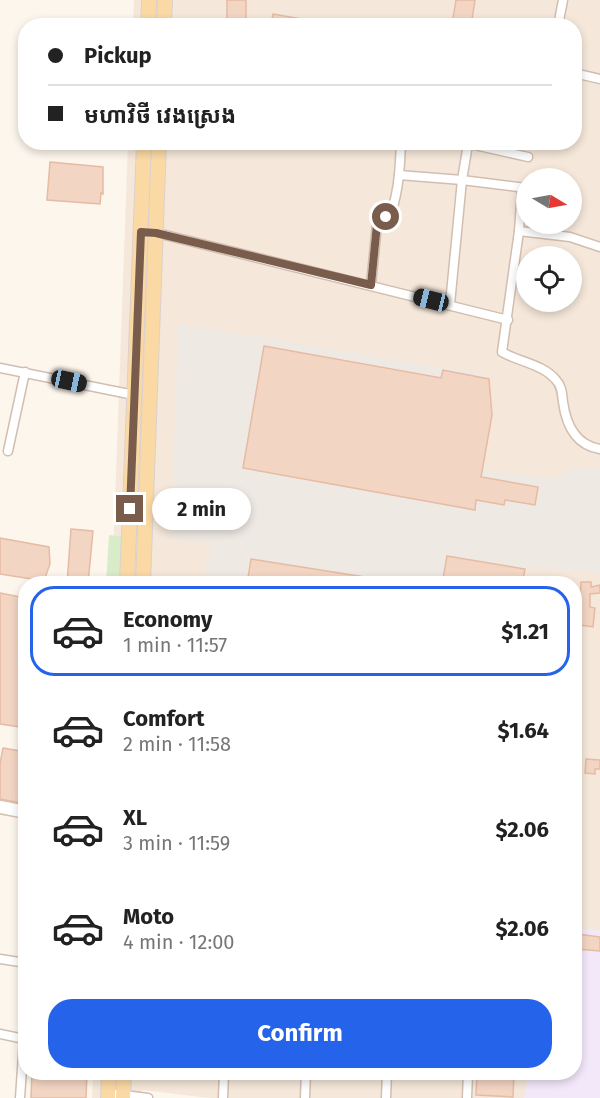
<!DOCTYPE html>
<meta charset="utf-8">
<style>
:root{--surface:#fff;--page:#f6f6f6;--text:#222;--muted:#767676;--line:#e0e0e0;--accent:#2563eb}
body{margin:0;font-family:"Fira Sans","Noto Sans Khmer",sans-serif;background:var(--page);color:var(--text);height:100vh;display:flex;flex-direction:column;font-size:22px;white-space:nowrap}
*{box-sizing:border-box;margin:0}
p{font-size:20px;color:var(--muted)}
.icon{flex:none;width:33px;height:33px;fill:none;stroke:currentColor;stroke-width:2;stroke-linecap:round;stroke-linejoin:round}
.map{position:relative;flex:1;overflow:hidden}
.panel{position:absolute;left:18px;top:576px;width:564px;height:504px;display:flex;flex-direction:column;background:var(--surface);border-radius:24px;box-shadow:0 3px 9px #0003}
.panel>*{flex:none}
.banner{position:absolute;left:18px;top:18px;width:564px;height:132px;border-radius:24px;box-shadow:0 3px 9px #0003;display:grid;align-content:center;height:132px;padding:0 30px;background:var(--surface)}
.needle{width:39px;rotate:100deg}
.buttons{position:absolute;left:516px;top:168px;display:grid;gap:12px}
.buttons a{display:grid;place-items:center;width:66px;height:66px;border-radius:50%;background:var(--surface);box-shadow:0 3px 9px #0003;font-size:30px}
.end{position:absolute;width:27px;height:27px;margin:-14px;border:8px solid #7a5c4d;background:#fff;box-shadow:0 0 0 3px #fff}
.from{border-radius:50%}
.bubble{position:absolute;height:42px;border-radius:21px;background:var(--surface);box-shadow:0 3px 9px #0003;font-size:20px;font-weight:700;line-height:42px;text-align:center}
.car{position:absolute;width:18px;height:36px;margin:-18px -9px;border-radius:8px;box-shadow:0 0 4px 2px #0007;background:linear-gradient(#222 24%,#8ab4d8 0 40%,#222 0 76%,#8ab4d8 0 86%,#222 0)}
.banner b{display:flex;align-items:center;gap:21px;height:57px;font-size:22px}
.banner b+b{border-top:2px solid var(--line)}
.banner i{width:15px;height:15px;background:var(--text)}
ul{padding:10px 0 0;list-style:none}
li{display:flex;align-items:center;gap:18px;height:90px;margin:0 12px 9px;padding:0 18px;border:3px solid transparent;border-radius:24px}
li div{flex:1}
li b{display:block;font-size:22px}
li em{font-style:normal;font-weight:700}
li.selected{border-color:var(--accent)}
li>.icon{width:54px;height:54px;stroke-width:1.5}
.button{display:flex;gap:12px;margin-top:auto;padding:12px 30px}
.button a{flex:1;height:69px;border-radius:24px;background:var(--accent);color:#fff;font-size:24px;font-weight:700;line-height:69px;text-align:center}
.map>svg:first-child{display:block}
.residential{fill:#f5e8da;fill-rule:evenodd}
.industrial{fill:#efe9e4}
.education{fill:#f3e8fa}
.green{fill:#d8ecc9}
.building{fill:#f3d5c3;stroke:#e6bba3;stroke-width:1.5}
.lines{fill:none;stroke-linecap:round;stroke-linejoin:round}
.street-casing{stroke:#d1beb0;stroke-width:11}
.secondary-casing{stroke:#d6c0b0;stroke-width:15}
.primary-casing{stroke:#dad1cd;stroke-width:16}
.street{stroke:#fff;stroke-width:8}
.secondary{stroke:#fff;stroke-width:12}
.primary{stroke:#fbd9a5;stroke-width:14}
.route{stroke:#7a5c4d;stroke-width:8}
</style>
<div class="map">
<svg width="600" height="1098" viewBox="0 0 600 1098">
<rect width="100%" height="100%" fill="#fdf6ec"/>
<path class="residential" d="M134,0H600V1098H210L142,1090V1098H92L93,1073L574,1072V584L112,583L128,143L574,142V26L133,25ZM526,178H572V224H526ZM526,256H572V302H526Z"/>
<polygon class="industrial" points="178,323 486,375 490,405 479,469 548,479 575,468 600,468 600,573 527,567 524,584 203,583 211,543 171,538"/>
<polygon class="education" points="575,928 600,931 600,1098 524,1098 528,1073 574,1072"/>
<polygon class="green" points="109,535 124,537 121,583 106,584"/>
<g class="building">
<rect x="227" y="0" width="19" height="26"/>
<polygon points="456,0 475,0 471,26 452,24"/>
<polygon points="273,14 319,22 318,26 271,26"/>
<polygon points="50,162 103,167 103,194 101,193 100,204 47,200"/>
<polygon points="264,346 441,378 443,370 489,379 492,415 481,477 538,487 535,505 505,500 504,505 476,500 475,510 243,468"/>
<polygon points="71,529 93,531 88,584 67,584"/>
<polygon points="0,538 49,547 50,564 44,581 0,574"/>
<polygon points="447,556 525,569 522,584 442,584"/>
<polygon points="251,559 377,579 377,584 247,584"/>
<polygon points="581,582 591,582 591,587 600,585 600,593 590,594 590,607 595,608 593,627 574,624 574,614 579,615"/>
<polygon points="0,593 26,598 26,728 0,724"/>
<polygon points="3,748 26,752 26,804 0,799 0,763"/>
<polygon points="586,759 600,760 600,769 595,769 595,774 585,773"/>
<polygon points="578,934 600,937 600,951 577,949"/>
<polygon points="32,1072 87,1072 86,1098 31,1098"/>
<polygon points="477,1072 514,1072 513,1097 476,1095"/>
</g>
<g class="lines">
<defs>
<g id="street">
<polyline points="558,26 563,0"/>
<polyline points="574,73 600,79"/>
<polyline points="461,142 528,157"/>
<polyline points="399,175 462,180 526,188"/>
<path d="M522,188L519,231L502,352C519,362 543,364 556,380C562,386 562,394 563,402C566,424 575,445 600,449"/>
<polyline points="519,231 570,237 600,247"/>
<polyline points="153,232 508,320"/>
<path d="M371,285L377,224L378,219L391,213C399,190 400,166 401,142"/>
<polyline points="450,304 462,180 468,144"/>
<polyline points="0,368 134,395"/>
<polyline points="8,451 25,372"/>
<polyline points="0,959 26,963"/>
<polyline points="0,1034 24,1039"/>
<polyline points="108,1093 148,1098"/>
<polyline points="20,1098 26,1009"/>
<polyline points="223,1098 224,1072"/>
<polyline points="305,1098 306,1072"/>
<polyline points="386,1098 387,1072"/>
<polyline points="467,1098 468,1072"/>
</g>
<polyline id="secondary" points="0,807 26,812"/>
<g id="primary">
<polyline points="148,26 149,0"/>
<polyline points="164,26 165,0"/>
<polyline points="127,584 144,142"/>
<polyline points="143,584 159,142"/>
<polyline points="108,1098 109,1072"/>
<polyline points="123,1098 124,1072"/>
</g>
</defs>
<use href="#street" class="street-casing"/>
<use href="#secondary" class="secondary-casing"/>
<use href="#primary" class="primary-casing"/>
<use href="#street" class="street"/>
<use href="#secondary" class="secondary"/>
<use href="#primary" class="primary"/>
</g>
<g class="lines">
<polyline class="route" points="130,509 141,232 156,233 371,285 377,224 378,219 386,217"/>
</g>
</svg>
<div class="buttons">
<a><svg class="needle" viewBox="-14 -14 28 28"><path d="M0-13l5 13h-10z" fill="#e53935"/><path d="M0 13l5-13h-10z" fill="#767676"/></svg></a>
<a><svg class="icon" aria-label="locate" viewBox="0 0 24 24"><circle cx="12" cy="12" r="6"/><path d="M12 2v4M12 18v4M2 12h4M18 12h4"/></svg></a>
</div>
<i class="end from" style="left:386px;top:217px"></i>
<i class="end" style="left:130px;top:509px"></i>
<div class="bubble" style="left:152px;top:488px;width:99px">2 min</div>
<i class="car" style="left:431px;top:300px;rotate:284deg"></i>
<i class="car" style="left:69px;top:381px;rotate:102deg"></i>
<div class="banner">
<b><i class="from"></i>Pickup</b>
<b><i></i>មហាវិថី វេងស្រេង</b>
</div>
<section class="panel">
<ul>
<li class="selected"><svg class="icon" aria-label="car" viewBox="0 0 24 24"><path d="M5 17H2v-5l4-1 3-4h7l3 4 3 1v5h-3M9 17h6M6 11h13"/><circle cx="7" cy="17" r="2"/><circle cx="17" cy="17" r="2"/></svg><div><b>Economy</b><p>1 min · 11:57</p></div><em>$1.21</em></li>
<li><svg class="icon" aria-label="car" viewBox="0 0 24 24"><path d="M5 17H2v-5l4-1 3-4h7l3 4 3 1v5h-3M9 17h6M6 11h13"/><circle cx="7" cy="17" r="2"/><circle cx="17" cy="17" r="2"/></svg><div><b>Comfort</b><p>2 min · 11:58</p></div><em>$1.64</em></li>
<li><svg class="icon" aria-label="car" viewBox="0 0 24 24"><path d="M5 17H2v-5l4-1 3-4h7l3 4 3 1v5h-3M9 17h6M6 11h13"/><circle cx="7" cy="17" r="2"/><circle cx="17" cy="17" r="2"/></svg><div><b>XL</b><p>3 min · 11:59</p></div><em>$2.06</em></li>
<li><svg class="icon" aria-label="car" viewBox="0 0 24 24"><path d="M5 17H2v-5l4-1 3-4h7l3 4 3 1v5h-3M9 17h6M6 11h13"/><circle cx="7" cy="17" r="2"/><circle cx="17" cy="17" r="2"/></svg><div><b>Moto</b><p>4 min · 12:00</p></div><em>$2.06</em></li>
</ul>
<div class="button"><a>Confirm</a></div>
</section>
</div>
